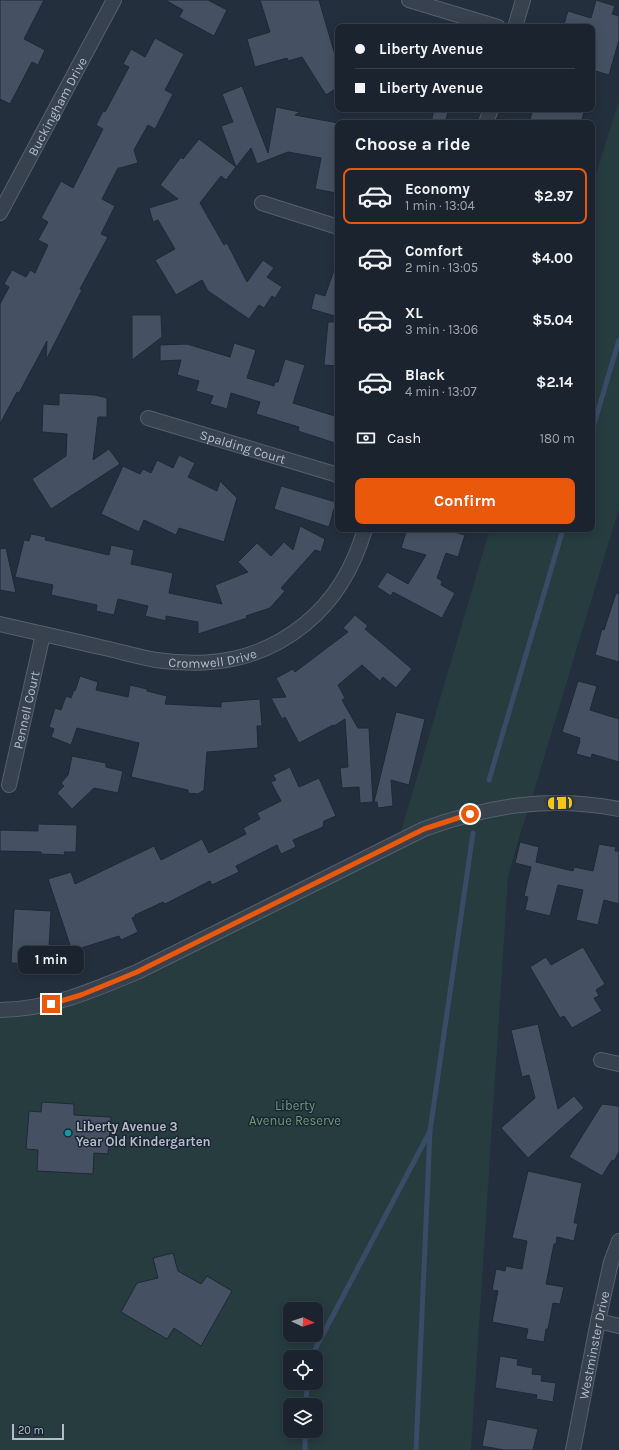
<!DOCTYPE html>
<meta charset="utf-8">
<style>
:root{--surface:#1b232e;--page:#282f3a;--text:#f1f3f6;--muted:#a0a4aa;--line:#39404a;--accent:#ea580c}
body{margin:0;font-family:Karla,sans-serif;background:var(--page);color:var(--text);height:100vh;display:flex;flex-direction:column;font-size:15px;white-space:nowrap}
*{box-sizing:border-box;margin:0}
p{font-size:13px;color:var(--muted)}
.icon{flex:none;width:22px;height:22px;fill:none;stroke:currentColor;stroke-width:2;stroke-linecap:round;stroke-linejoin:round}
.map{position:relative;flex:1;overflow:hidden}
.details{position:absolute;left:335px;top:120px;width:260px;height:412px;display:flex;flex-direction:column;background:var(--surface);border-radius:8px;box-shadow:0 2px 10px #0003,0 0 0 1px var(--line)}
.details>*{flex:none}
.guide{position:absolute;left:335px;top:24px;width:260px;height:88px;border-radius:8px;box-shadow:0 2px 10px #0003,0 0 0 1px var(--line);display:grid;align-content:center;height:88px;padding:0 20px;background:var(--surface)}
.needle{width:26px;rotate:94deg}
.tools{position:absolute;left:283px;top:1302px;display:grid;gap:8px}
.tools a{display:grid;place-items:center;width:40px;height:40px;border-radius:8px;background:var(--surface);box-shadow:0 2px 10px #0003,0 0 0 1px var(--line);font-size:20px}
.scale{position:absolute;left:12px;bottom:10px;width:52px;box-sizing:border-box;padding-left:4px;border:2px solid #b4bcc9;border-top:0;font-size:11px;line-height:14px;white-space:nowrap;color:#b4bcc9;-webkit-text-stroke:3px #1d2633;paint-order:stroke}
.end{position:absolute;width:18px;height:18px;margin:-9px;border:5px solid #ea580c;background:#fff;box-shadow:0 0 0 2px #fff}
.from{border-radius:50%}
.bubble{position:absolute;height:28px;border-radius:8px;background:var(--surface);box-shadow:0 2px 10px #0003,0 0 0 1px var(--line);font-size:13px;font-weight:700;line-height:28px;text-align:center}
.car{position:absolute;width:12px;height:24px;margin:-12px -6px;border-radius:5px;box-shadow:0 0 3px 1px #0007;background:linear-gradient(#f5c518 24%,#345 0 40%,#f5c518 0 76%,#345 0 86%,#f5c518 0)}
.guide b{display:flex;align-items:center;gap:14px;height:38px;font-size:15px}
.guide b+b{border-top:1px solid var(--line)}
.guide i{width:10px;height:10px;background:var(--text)}
ul{padding:0;list-style:none}
li{display:flex;align-items:center;gap:12px;height:56px;margin:0 8px 6px;padding:0 12px;border:2px solid transparent;border-radius:8px}
li div{flex:1}
li b{display:block;font-size:15px}
li em{font-style:normal;font-weight:700}
li.current{border-color:var(--accent)}
li>.icon{width:36px;height:36px;stroke-width:1.5}
h2{padding:0 20px;font-size:18px;line-height:48px}
.pay{display:flex;align-items:center;gap:10px;height:44px;padding:0 20px;font-size:15px}
.pay p{margin-inline-start:auto}
.action{display:flex;gap:8px;margin-top:auto;padding:8px 20px}
.action a{flex:1;height:46px;border-radius:8px;background:var(--accent);color:#fff;font-size:16px;font-weight:700;line-height:46px;text-align:center}
.map>svg:first-child{display:block}
.green{fill:#263c3f;fill-rule:evenodd}
.lines{fill:none;stroke-linecap:round;stroke-linejoin:round}
.stream{stroke:#394c67;stroke-width:5}
.building{fill:#455162;stroke:#1f2835}
.street-casing{stroke:#565f6c;stroke-width:16}
.street{stroke:#38414e;stroke-width:14}
.route{stroke:#ea580c;stroke-width:5}
.culture-dot{fill:#0f9aa8;stroke:#1d2633;stroke-width:1.5}
.labels{text-anchor:middle;stroke-width:3;stroke-linejoin:round;paint-order:stroke}
.street-label{font-size:13px;fill:#b4bcc9;stroke:#1d2633}
.park-label{font-size:13px;fill:#6b9a76;stroke:#1d2633}
.poi-label{font-size:13px;font-weight:bold;fill:#b4bcc9;stroke:#1d2633;text-anchor:start}
</style>
<div class="map">
<svg width="619" height="1450" viewBox="0 0 619 1450">
<rect width="100%" height="100%" fill="#242f3e"/>
<path class="green" d="M619,100V508L530,804L521,831L508,877L471,1450H0V1010L81,995L398,842L490,529H592V187ZM290,1309H316V1335H290ZM290,1357H316V1383H290ZM290,1405H316V1431H290Z"/>
<g class="lines">
<g class="stream">
<polyline points="592,431 619,340"/>
<polyline points="489,780 563,529"/>
<polyline points="311,1357 429,1133"/>
<polyline points="306,1405 307,1383"/>
<polyline points="305,1450 305,1431"/>
<polyline points="416,1450 430,1131 473,833"/>
</g>
</g>
<g class="building">
<polygon points="0,0 44,0 24,39 45,50 38,65 32,62 10,104 0,99"/>
<polygon points="165,0 208,0 227,10 214,36 179,17 183,10"/>
<polygon points="260,0 319,0 335,55 338,52 338,87 326,95 302,57 288,61 287,58 255,67 247,39 270,32"/>
<polygon points="596,0 615,6 612,14 619,16 619,40 609,75 592,70 592,27 563,27 568,11 591,18"/>
<polygon points="155,38 184,54 165,90 173,94 155,129 148,125 134,150 138,163 120,168 118,168 102,199 115,206 101,234 108,237 80,289 82,290 46,360 47,341 19,393 17,392 0,424 0,304 9,287 4,284 12,270 26,277 30,270 35,273 48,245 38,240 48,222 41,218 61,181 73,188 103,129 96,125 103,111 105,112 129,67 123,64 131,49 145,57"/>
<polygon points="242,86 268,153 276,107 300,112 295,115 338,123 338,178 336,193 315,189 321,158 288,152 257,164 251,148 236,167 221,126 233,122 222,94"/>
<polygon points="434,109 449,109 445,123 431,123"/>
<polygon points="533,109 585,109 581,123 529,123"/>
<polygon points="199,139 236,167 226,180 221,176 200,203 224,245 227,243 247,282 263,260 274,268 267,277 282,287 275,298 272,296 264,308 259,305 249,319 208,291 202,280 176,295 155,260 175,249 158,220 153,222 149,208 178,199 160,185 181,157 183,159"/>
<polygon points="335,267 338,267 338,317 311,309 315,293 325,296"/>
<polygon points="132,315 161,315 162,337 132,360"/>
<polygon points="328,322 338,322 338,366 324,365"/>
<polygon points="234,343 256,350 247,378 274,386 275,382 278,382 285,359 305,365 293,403 338,417 338,444 298,431 299,427 256,414 260,402 231,393 227,409 210,404 213,396 196,391 199,381 177,375 181,360 160,361 160,345 187,344 230,357"/>
<polygon points="59,393 95,395 107,398 107,417 98,417 93,460 109,449 120,464 51,509 32,479 66,456 67,434 42,432 43,404 59,405"/>
<polygon points="179,455 195,463 188,477 217,491 220,481 237,498 224,542 179,528 176,535 144,520 139,532 101,514 123,466 140,474 143,469 151,473 157,460 173,468"/>
<polygon points="281,486 336,502 329,527 274,509"/>
<polygon points="300,526 325,539 321,552 315,550 281,588 285,591 270,608 246,616 247,618 198,634 198,622 166,616 166,621 145,616 148,606 118,599 114,615 96,611 97,605 51,595 53,585 15,577 24,540 29,541 31,534 46,537 45,540 109,555 111,545 134,550 131,564 173,573 169,593 222,604 215,585 248,572 238,562 257,543 271,556 284,542 293,550"/>
<polygon points="407,529 444,529 465,535 458,557 446,553 437,578 442,581 441,585 455,593 442,618 393,592 391,596 377,587 387,572 408,584 426,555 401,548"/>
<polygon points="6,548 16,593 0,590 0,549"/>
<polygon points="616,593 619,594 619,662 595,655 602,629 604,630"/>
<polygon points="355,615 368,626 365,629 412,669 396,688 383,677 380,681 362,665 338,685 345,698 342,700 358,728 369,728 373,802 360,803 359,787 342,788 340,768 348,767 345,719 334,726 333,725 299,743 285,717 282,719 271,698 286,697 276,678 293,669 295,672 348,632 343,628"/>
<polygon points="80,676 98,682 96,690 128,697 130,685 147,689 147,691 167,696 165,704 221,707 221,702 260,699 262,726 257,726 258,748 207,752 204,790 198,794 188,793 188,790 131,777 139,743 77,728 71,745 51,737 54,729 49,727 55,708 61,710 66,696 71,698 74,690 75,691"/>
<polygon points="578,681 597,686 590,710 619,719 619,762 592,754 591,758 576,754 580,741 579,741 580,738 562,732"/>
<polygon points="396,712 425,719 409,785 391,780 393,806 378,808 377,802 374,802"/>
<polygon points="72,756 106,763 106,767 123,771 118,793 94,788 72,809 57,793 64,786 61,783 68,775"/>
<polygon points="290,767 299,787 319,778 336,816 324,821 323,827 293,840 296,847 281,854 277,845 236,866 239,872 212,885 210,881 165,904 163,902 135,915 135,917 132,918 138,932 121,940 119,936 72,951 48,879 71,872 75,884 154,846 161,860 202,839 209,853 246,834 243,828 260,819 257,813 281,801 271,782 276,780 273,775"/>
<polygon points="38,824 77,825 76,852 64,852 65,855 41,854 41,852 0,851 0,830 38,831"/>
<polygon points="520,842 539,847 536,862 573,871 574,867 593,871 599,844 616,847 615,851 619,851 619,904 604,900 598,925 576,920 583,890 558,885 550,916 525,910 528,897 524,896 531,867 515,863"/>
<polygon points="14,909 51,911 49,948 30,947 29,964 11,963"/>
<polygon points="583,947 605,984 596,990 599,996 594,998 602,1011 572,1028 564,1016 560,1018 530,967 546,957 551,965"/>
<polygon points="538,1024 558,1109 574,1096 584,1108 528,1158 501,1128 535,1098 529,1075 522,1077 511,1030"/>
<polygon points="42,1102 74,1104 74,1115 111,1117 108,1154 94,1153 93,1174 37,1171 38,1150 26,1149 29,1111 41,1112"/>
<polygon points="602,1104 619,1106 619,1152 614,1161 612,1160 602,1176 569,1157"/>
<polygon points="528,1171 582,1183 574,1223 578,1223 574,1241 557,1237 556,1244 554,1244 546,1284 564,1287 560,1304 553,1303 548,1329 546,1329 544,1342 526,1339 528,1329 492,1322 498,1291 492,1290 496,1269 505,1271 506,1266 522,1269 527,1241 512,1238"/>
<polygon points="173,1253 178,1271 201,1284 207,1276 232,1291 201,1346 174,1328 167,1339 121,1312 137,1283 158,1278 153,1258"/>
<polygon points="500,1356 518,1359 517,1365 533,1368 532,1374 542,1375 541,1381 556,1383 553,1402 536,1399 537,1395 495,1388"/>
<polygon points="487,1419 538,1429 533,1450 504,1450 482,1446"/>
</g>
<g class="lines">
<defs>
<g id="street">
<polyline points="409,0 498,27"/>
<polyline points="515,27 523,0"/>
<polyline points="486,123 491,109"/>
<polyline points="262,203 338,227"/>
<path id="s1" d="M0,213L114,0"/>
<path id="s2" d="M148,418L338,475"/>
<path id="s3" d="M0,624C34,632 67,639 100,647C119,651 138,657 156,660C211,668 261,660 305,624C335,600 354,566 365,529"/>
<path id="s4" d="M9,785L43,634"/>
<path d="M0,1010C50,1009 92,991 137,972L424,829C490,805 550,796 619,809"/>
<polyline points="601,1060 619,1064"/>
<polyline points="598,1321 619,1326"/>
<path id="s5" d="M573,1450L598,1321L611,1262L619,1241"/>
</g>
</defs>
<use href="#street" class="street-casing"/>
<use href="#street" class="street"/>
</g>
<g class="lines">
<polyline class="route" points="51,1004 81,995 137,972 424,829 470,814"/>
</g>
<circle class="culture-dot" cx="68" cy="1133" r="4"/>
<g class="labels">
<g class="street-label">
<text dy="5" stroke="none"><textPath href="#s1" startOffset="121">Buckingham Drive</textPath></text>
<text dy="5" stroke="none"><textPath href="#s2" startOffset="99">Spalding Court</textPath></text>
<text dy="5" stroke="none"><textPath href="#s3" startOffset="217">Cromwell Drive</textPath></text>
<text dy="5" stroke="none"><textPath href="#s4" startOffset="77">Pennell Court</textPath></text>
<text dy="5" stroke="none"><textPath href="#s5" startOffset="107">Westminster Drive</textPath></text>
</g>
<g class="park-label">
<text x="295" y="1110">Liberty<tspan x="295" dy="15">Avenue Reserve</tspan></text>
</g>
<g class="poi-label">
<text x="76" y="1131">Liberty Avenue 3<tspan x="76" dy="15">Year Old Kindergarten</tspan></text>
</g>
</g>
</svg>
<div class="tools">
<a><svg class="needle" viewBox="-14 -14 28 28"><path d="M0-13l5 13h-10z" fill="#e53935"/><path d="M0 13l5-13h-10z" fill="#a0a4aa"/></svg></a>
<a><svg class="icon" aria-label="locate" viewBox="0 0 24 24"><circle cx="12" cy="12" r="6"/><path d="M12 2v4M12 18v4M2 12h4M18 12h4"/></svg></a>
<a><svg class="icon" aria-label="layers" viewBox="0 0 24 24"><path d="M12 4l9 5-9 5-9-5zM3 14l9 5 9-5"/></svg></a>
</div>
<div class="scale">20 m</div>
<i class="end from" style="left:470px;top:814px"></i>
<i class="end" style="left:51px;top:1004px"></i>
<div class="bubble" style="left:18px;top:946px;width:66px">1 min</div>
<i class="car" style="left:560px;top:803px;rotate:268deg"></i>
<div class="guide">
<b><i class="from"></i>Liberty Avenue</b>
<b><i></i>Liberty Avenue</b>
</div>
<section class="details">
<h2>Choose a ride</h2>
<ul>
<li class="current"><svg class="icon" aria-label="car" viewBox="0 0 24 24"><path d="M5 17H2v-5l4-1 3-4h7l3 4 3 1v5h-3M9 17h6M6 11h13"/><circle cx="7" cy="17" r="2"/><circle cx="17" cy="17" r="2"/></svg><div><b>Economy</b><p>1 min · 13:04</p></div><em>$2.97</em></li>
<li><svg class="icon" aria-label="car" viewBox="0 0 24 24"><path d="M5 17H2v-5l4-1 3-4h7l3 4 3 1v5h-3M9 17h6M6 11h13"/><circle cx="7" cy="17" r="2"/><circle cx="17" cy="17" r="2"/></svg><div><b>Comfort</b><p>2 min · 13:05</p></div><em>$4.00</em></li>
<li><svg class="icon" aria-label="car" viewBox="0 0 24 24"><path d="M5 17H2v-5l4-1 3-4h7l3 4 3 1v5h-3M9 17h6M6 11h13"/><circle cx="7" cy="17" r="2"/><circle cx="17" cy="17" r="2"/></svg><div><b>XL</b><p>3 min · 13:06</p></div><em>$5.04</em></li>
<li><svg class="icon" aria-label="car" viewBox="0 0 24 24"><path d="M5 17H2v-5l4-1 3-4h7l3 4 3 1v5h-3M9 17h6M6 11h13"/><circle cx="7" cy="17" r="2"/><circle cx="17" cy="17" r="2"/></svg><div><b>Black</b><p>4 min · 13:07</p></div><em>$2.14</em></li>
</ul>
<div class="pay"><svg class="icon" aria-label="cash" viewBox="0 0 24 24"><path d="M3 7h18v10H3z"/><circle cx="12" cy="12" r="2"/></svg>Cash<p>180 m</p></div>
<div class="action"><a>Confirm</a></div>
</section>
</div>
